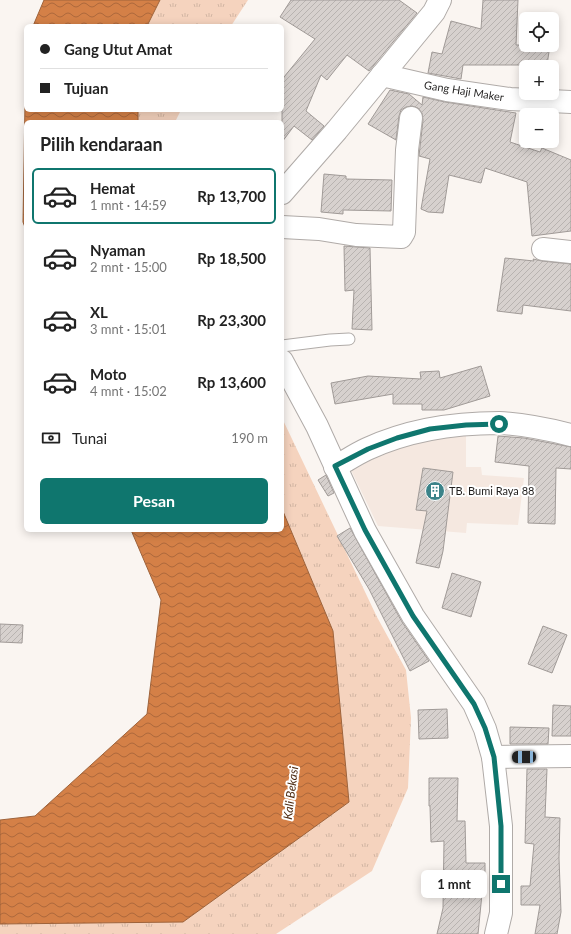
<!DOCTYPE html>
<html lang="id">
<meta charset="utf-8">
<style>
:root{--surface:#fff;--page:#f2f2f2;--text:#222;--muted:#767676;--line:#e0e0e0;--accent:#0f766e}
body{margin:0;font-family:Lato,sans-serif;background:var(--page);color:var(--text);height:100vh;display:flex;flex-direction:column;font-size:15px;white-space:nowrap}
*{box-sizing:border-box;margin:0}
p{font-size:13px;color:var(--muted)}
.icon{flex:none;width:22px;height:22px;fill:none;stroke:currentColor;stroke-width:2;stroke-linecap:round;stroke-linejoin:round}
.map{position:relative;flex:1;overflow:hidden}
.details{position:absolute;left:24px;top:120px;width:260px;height:412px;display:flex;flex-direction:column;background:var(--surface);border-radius:6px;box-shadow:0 2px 10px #0003}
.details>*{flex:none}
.banner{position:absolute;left:24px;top:24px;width:260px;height:88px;border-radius:6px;box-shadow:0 2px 10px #0003;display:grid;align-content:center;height:88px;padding:0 16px;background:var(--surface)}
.tools{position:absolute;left:519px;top:12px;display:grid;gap:8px}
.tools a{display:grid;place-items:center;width:40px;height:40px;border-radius:6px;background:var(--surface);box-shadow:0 2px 10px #0003;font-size:20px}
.end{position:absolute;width:18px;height:18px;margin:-9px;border:5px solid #0f766e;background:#fff;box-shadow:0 0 0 2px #fff}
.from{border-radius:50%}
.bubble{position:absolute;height:28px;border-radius:6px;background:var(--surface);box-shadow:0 2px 10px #0003;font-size:13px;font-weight:700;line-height:28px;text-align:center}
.car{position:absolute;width:12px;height:24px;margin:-12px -6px;border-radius:5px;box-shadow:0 0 3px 1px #0007;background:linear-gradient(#222 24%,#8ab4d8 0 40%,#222 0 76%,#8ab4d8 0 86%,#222 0)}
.banner b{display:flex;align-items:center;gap:14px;height:38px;font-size:15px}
.banner b+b{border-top:1px solid var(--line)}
.banner i{width:10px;height:10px;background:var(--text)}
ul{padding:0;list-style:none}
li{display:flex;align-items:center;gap:12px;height:56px;margin:0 8px 6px;padding:0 8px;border:2px solid transparent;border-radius:6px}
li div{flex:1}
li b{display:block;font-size:15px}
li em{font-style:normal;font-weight:700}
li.active{border-color:var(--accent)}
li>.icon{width:36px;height:36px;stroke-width:1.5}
h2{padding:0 16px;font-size:18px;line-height:48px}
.pay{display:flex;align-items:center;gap:10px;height:44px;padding:0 16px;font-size:15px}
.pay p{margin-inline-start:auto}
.cta{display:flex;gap:8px;margin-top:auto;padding:8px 16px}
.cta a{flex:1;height:46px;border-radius:6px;background:var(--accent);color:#fff;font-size:16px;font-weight:700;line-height:46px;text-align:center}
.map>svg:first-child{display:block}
.built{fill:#f5e8e0}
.grass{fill:url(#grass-tufts)}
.water{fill:url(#water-waves);stroke:#9e633b}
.building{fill:url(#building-hatch);stroke:#a09a97}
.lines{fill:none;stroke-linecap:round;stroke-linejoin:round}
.service-casing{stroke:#b0aba8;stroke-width:13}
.minor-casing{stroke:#b0aba8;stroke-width:24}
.tertiary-casing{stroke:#b0aba8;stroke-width:24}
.service{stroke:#fff;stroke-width:11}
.minor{stroke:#fff;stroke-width:22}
.tertiary{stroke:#fff;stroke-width:22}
.route{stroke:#0f766e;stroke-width:5}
.labels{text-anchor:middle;stroke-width:4;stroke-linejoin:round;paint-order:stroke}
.street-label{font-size:11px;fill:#211f1e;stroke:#fff}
.poi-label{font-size:11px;fill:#211f1e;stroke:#fff;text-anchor:start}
.water-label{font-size:12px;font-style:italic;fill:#4b2910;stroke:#fff}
</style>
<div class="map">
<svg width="571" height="934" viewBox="0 0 571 934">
<defs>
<pattern id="grass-tufts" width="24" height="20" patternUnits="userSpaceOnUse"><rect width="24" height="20" fill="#f5d3be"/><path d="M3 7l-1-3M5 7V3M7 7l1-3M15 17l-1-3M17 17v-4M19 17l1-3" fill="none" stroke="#d2b5a3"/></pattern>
<pattern id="water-waves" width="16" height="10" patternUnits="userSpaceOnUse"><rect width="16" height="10" fill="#d48047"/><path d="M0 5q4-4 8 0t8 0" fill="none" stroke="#ac683b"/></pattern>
<pattern id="building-hatch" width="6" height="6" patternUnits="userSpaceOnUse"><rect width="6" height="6" fill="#d7d1ce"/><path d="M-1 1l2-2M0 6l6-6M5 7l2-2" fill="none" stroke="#b8b3b0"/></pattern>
</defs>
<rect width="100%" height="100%" fill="#faf5f1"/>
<polygon class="built" points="466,433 466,467 481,467 482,475 524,478 518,525 467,523 466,533 378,526 350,468 412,442"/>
<g class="grass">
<polygon points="160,0 248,0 231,26 147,26"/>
<polygon points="138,110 181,110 175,122 138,122"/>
<polygon points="282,418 377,617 406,670 411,718 408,788 372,871 276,934 0,934 0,924 183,922 349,802 333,631 282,509"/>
</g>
<g class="water">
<polygon points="44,0 160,0 147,26 33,26"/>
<polygon points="26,43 26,110 138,110 138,122 26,122 26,230 23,222"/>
<polygon points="282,509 333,631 349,802 183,922 0,924 0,820 35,816 147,714 161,600 131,530 282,530"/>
</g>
<g class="building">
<polygon points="291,0 399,0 417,13 369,71 347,55 327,80 321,75 306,111 324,126 312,140 294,126 282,142 282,82 284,77 315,39 280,17"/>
<polygon points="483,0 518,0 516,45 550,45 547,65 463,65 461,79 428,73 432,52 442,54 451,21 481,29"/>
<polygon points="390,90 409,94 422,105 423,97 445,102 516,113 510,142 540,152 542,148 571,160 571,231 532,236 527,182 485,168 481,183 449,175 443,213 428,212 421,209 430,159 419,156 423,120 422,113 418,108 412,106 406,107 401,110 399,116 396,140 368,124"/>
<polygon points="324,174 346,176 346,179 392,180 391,211 343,210 343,214 321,212"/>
<polygon points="344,246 370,248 372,330 352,329 354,290 345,291"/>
<polygon points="505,258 534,261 533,259 542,261 571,264 571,311 523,305 522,314 497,311"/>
<polygon points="481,366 490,396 444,410 422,410 422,404 393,404 393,394 335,404 331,383 368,376 421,379 420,372 439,371 440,378"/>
<polygon points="498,436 524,438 571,447 571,469 556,468 555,524 528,523 529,466 495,462"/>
<polygon points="423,468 453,472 443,551 439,568 416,563 427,511 416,510"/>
<polygon points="326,475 334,493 328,496 318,480"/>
<polygon points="350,528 402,622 429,661 410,671 369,589 337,536"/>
<polygon points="452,573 481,582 471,617 442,608"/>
<polygon points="0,624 23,625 22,643 0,642"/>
<polygon points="543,626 567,635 552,673 528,664"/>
<polygon points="553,705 571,706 571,736 552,736"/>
<polygon points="447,709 448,738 419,739 418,710"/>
<polygon points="510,727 549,728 548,744 510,744"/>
<polygon points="527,769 547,769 545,817 560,818 559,858 561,912 557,934 535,934 540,905 521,905 521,886 530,886 534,844 525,843"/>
<polygon points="429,778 458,778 457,821 465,821 466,863 485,863 485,884 483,884 478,934 437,934 443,908 444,841 431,842 430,806 429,806"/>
</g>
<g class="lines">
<defs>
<polyline id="service" points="282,346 330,340 349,339"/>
<g id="minor">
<polyline points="382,75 447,90 510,99 571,102"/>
<polyline points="282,227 319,229 356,235 401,237 404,232 407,150 411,118"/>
<polyline points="543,249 571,252"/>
<path d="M335,467C346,461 356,454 367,449C408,430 454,423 499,423C523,424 547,429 571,435"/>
<polyline points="493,757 571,756"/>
</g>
<g id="tertiary">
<polyline points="282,193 337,130 434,12 440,0"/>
<polyline points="282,361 317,426 365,531 413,616 474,704 485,729 493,757 501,826 501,913 496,934"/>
</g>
</defs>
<use href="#service" class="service-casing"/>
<use href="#minor" class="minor-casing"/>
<use href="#tertiary" class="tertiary-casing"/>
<use href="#service" class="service"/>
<use href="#minor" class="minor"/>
<use href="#tertiary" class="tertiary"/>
</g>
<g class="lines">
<polyline class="route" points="499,424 466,425 430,429 397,438 368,449 335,466 365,530 413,616 474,704 485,728 494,757 501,826 501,884"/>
</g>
<defs>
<symbol id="building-disc" viewBox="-11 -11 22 22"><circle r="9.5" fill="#3b8389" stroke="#fff"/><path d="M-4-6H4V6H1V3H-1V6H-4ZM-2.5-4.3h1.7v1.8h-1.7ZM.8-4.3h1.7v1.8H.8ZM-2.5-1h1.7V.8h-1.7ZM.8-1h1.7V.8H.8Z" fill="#fff"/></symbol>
</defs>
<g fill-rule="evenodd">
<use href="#building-disc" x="424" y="480" width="22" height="22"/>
</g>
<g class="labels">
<g class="street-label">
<text transform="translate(464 91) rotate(9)" y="4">Gang Haji Maker</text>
</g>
<g class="poi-label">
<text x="449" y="495">TB. Bumi Raya 88</text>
</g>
<g class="water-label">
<text transform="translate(291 793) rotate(-83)" y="4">Kali Bekasi</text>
</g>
</g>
</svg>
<div class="tools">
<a><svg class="icon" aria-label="locate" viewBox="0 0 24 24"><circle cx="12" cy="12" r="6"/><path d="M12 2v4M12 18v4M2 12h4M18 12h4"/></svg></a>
<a>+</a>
<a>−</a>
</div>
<i class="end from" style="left:499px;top:424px"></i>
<i class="end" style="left:501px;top:884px"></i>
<div class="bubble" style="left:421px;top:870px;width:66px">1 mnt</div>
<i class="car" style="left:524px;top:757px;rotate:269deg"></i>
<div class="banner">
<b><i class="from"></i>Gang Utut Amat</b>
<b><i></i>Tujuan</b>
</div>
<section class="details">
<h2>Pilih kendaraan</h2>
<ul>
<li class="active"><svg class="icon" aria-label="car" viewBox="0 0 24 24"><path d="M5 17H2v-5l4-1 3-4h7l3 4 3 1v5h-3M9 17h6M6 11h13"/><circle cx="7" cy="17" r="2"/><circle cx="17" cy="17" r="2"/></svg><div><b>Hemat</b><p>1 mnt · 14:59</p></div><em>Rp 13,700</em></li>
<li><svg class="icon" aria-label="car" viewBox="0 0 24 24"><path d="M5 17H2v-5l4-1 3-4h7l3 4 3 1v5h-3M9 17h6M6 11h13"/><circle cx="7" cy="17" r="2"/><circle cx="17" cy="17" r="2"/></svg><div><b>Nyaman</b><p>2 mnt · 15:00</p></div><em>Rp 18,500</em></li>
<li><svg class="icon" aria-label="car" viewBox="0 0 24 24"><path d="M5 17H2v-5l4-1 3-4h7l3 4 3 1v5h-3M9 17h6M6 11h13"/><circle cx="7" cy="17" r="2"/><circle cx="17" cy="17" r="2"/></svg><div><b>XL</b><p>3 mnt · 15:01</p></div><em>Rp 23,300</em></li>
<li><svg class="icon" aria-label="car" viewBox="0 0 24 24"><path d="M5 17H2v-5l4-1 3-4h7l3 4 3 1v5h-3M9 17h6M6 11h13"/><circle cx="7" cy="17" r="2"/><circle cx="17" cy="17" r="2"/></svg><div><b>Moto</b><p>4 mnt · 15:02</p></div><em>Rp 13,600</em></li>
</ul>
<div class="pay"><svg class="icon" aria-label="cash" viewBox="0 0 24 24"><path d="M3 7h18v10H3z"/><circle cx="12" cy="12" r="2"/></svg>Tunai<p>190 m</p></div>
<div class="cta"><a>Pesan</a></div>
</section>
</div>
